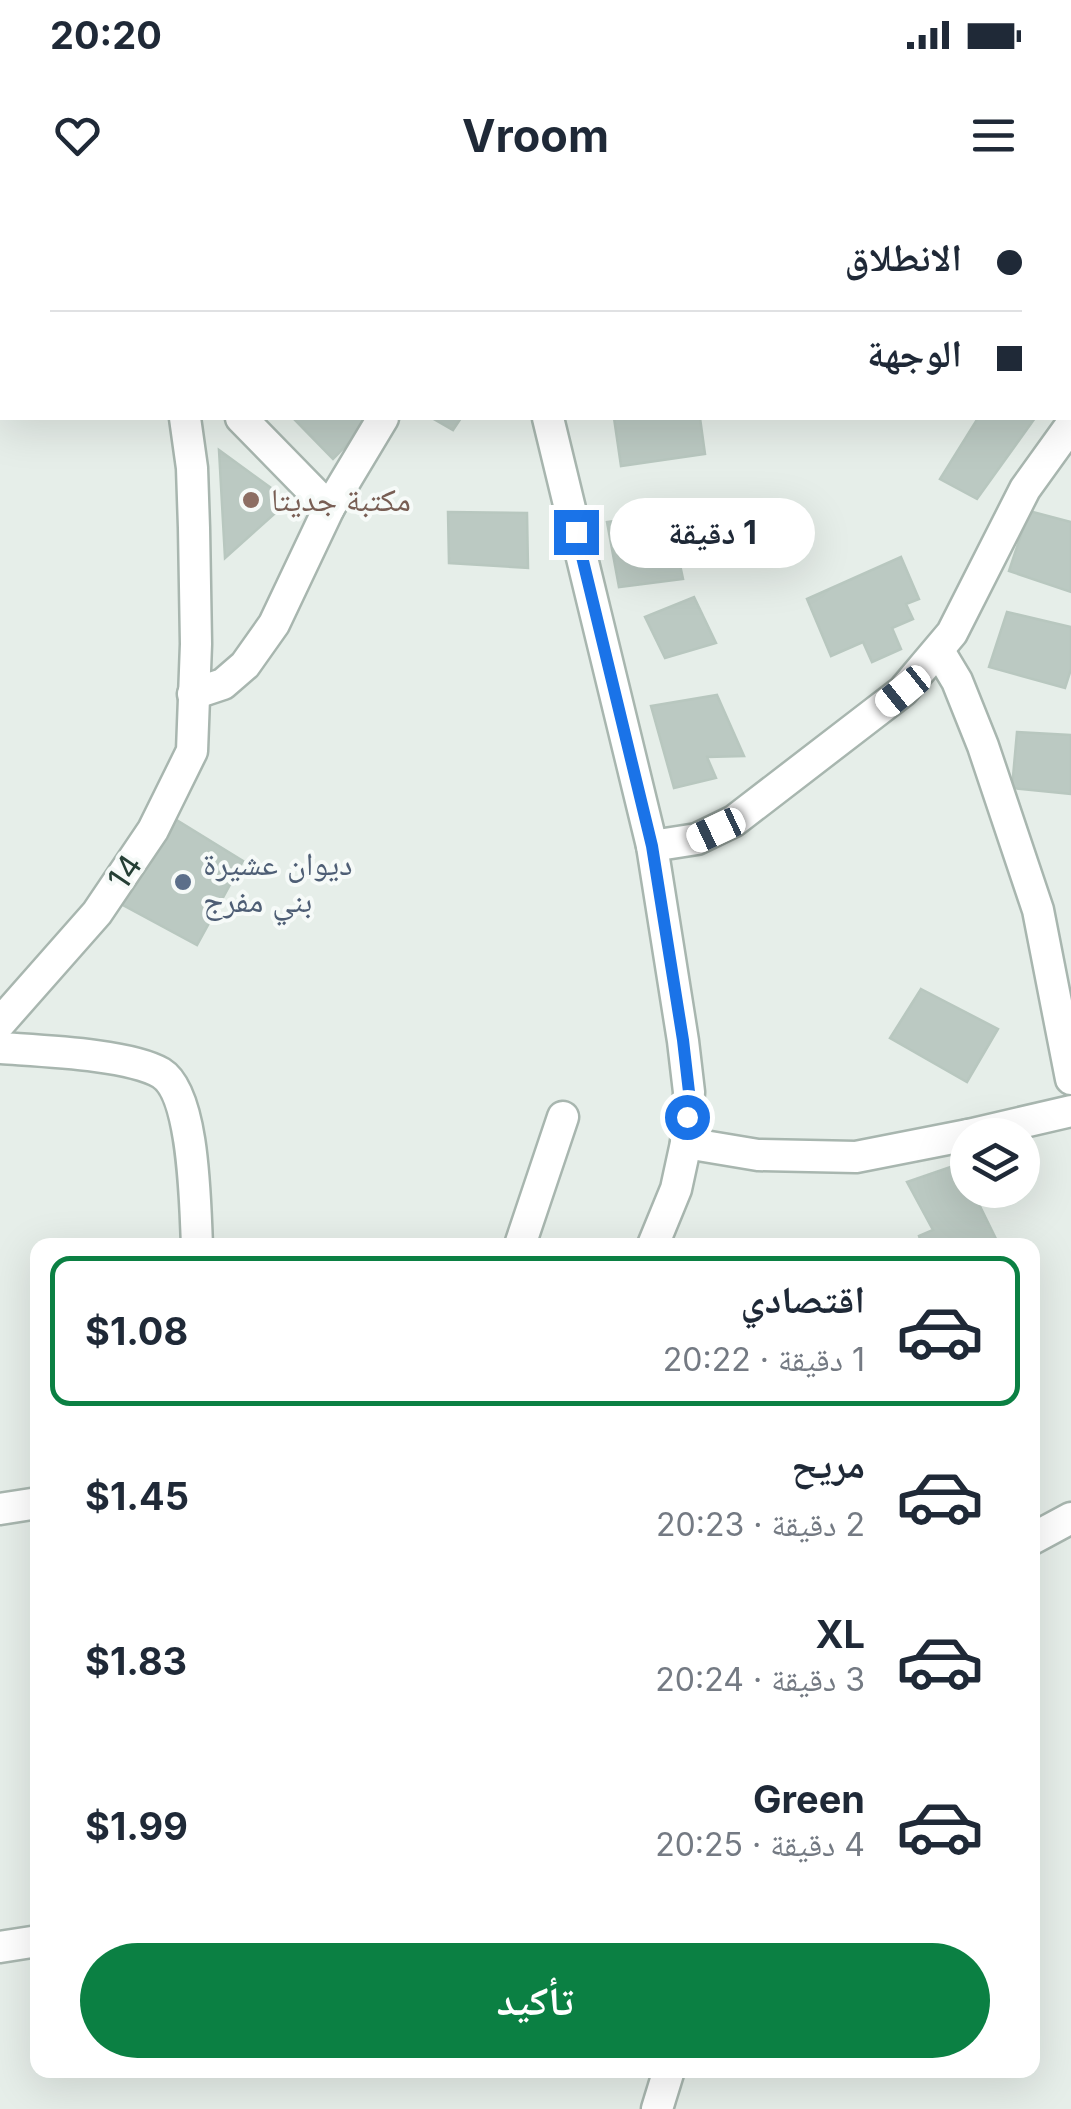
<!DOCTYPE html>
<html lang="ar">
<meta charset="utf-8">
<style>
:root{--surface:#fff;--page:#f2f2f3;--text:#1f2937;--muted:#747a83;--line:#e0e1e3;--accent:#0b8043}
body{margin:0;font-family:Inter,"Noto Naskh Arabic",sans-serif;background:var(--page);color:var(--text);direction:rtl;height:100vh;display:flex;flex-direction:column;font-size:38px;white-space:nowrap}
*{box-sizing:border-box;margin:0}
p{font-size:32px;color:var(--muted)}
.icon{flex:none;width:55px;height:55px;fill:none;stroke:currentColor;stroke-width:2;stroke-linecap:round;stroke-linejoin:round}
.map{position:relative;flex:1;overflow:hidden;direction:ltr}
.drawer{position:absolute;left:30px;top:1038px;width:1010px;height:840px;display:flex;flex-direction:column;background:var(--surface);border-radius:20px;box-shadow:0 10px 40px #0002;direction:rtl}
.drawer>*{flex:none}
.guide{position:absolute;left:0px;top:0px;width:1072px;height:220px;box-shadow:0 10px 40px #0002;direction:rtl;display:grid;align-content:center;height:220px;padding:0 50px;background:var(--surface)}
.tools{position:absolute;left:950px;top:918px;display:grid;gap:20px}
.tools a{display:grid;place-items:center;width:90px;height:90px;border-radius:50%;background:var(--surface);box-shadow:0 10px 40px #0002;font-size:50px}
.end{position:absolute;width:45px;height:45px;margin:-22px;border:12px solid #1a73e8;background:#fff;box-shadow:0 0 0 5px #fff}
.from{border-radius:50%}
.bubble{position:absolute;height:70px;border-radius:35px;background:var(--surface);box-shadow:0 10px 40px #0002;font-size:32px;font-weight:700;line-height:70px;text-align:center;direction:rtl}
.car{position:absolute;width:30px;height:60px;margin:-30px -15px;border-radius:12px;box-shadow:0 0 8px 2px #0007;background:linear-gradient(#fff 24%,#345 0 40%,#fff 0 76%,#345 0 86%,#fff 0)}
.guide b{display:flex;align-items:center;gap:35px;height:95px;font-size:38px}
.guide b+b{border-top:2px solid var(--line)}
.guide i{width:25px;height:25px;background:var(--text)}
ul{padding:18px 0 0;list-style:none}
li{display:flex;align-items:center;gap:30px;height:150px;margin:0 20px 15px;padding:0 30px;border:5px solid transparent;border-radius:20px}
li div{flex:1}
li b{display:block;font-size:38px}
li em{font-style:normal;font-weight:700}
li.active{border-color:var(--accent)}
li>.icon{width:90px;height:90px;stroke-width:1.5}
.action{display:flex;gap:20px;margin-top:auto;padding:20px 50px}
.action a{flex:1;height:115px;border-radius:60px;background:var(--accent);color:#fff;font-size:40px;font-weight:700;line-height:115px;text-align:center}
.status{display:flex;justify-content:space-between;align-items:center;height:70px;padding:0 50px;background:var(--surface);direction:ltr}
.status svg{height:28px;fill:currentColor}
header{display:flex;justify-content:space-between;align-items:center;height:130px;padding:0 50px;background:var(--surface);font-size:45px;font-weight:700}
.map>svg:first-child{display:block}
.building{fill:#bbc9c2;stroke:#b8c7bf;stroke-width:2.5}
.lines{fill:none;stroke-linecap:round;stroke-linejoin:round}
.minor-casing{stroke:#a8b6af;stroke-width:35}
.minor{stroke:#fff;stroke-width:30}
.route{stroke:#1a73e8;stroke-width:12}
.education-dot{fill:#8d6e63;stroke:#f6faf8;stroke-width:4}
.service-dot{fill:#5c6f8a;stroke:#f6faf8;stroke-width:4}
.labels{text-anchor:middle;stroke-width:8;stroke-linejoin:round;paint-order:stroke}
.education-label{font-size:32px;fill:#785e54;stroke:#f6faf8;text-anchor:start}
.service-label{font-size:32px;fill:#4e5e75;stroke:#f6faf8;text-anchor:start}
.street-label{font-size:32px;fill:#253f35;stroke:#f6faf8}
</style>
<div class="status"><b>20:20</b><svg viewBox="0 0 49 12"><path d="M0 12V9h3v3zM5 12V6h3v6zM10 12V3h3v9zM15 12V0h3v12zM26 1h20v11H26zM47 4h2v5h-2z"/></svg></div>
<header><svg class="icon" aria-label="menu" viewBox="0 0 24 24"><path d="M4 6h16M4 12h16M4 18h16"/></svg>Vroom<svg class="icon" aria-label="heart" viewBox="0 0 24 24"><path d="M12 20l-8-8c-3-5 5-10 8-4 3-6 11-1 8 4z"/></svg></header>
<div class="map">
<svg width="1071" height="1909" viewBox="0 0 1071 1909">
<rect width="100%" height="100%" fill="#e6eee9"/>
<g class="building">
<polygon points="416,0 495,0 498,2 413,2"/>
<rect x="593" y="0" width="41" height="2"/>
<polygon points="730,0 805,0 730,2"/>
<polygon points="293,218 373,218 333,259"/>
<polygon points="432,218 461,218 453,230"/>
<polygon points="614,218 700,218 705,254 621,266"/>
<polygon points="978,218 1035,218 977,299 940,279"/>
<polygon points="219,250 278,293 282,307 225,358"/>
<polygon points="1029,311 1071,322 1071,392 1009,371"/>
<polygon points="448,312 527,313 528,368 449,363"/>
<polygon points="669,313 683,379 619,387 607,322"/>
<polygon points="901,357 919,399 906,404 913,419 892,428 901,449 872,462 863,442 831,456 807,399"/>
<polygon points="694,397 716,443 665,458 645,417"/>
<polygon points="1007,412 1071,427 1071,469 1065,488 989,467"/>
<polygon points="717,495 744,556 707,557 716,578 674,588 651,506"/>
<polygon points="1017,532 1071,535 1071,594 1012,588"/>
<polygon points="175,619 243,661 197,745 121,704"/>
<polygon points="921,789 998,829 967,882 890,838"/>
<polygon points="959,964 968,981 968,990 972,990 999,1045 922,1045 919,1036 933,1030 907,982"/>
</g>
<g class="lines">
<defs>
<g id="minor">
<polyline points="35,0 38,2"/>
<polyline points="168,0 168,2"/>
<polyline points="517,2 519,0"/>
<polyline points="241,218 329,308"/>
<polyline points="548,218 652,646 683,841 689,892 686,943 676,989 653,1045"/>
<polyline points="939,451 957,481 983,546 1038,710 1071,879"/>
<polyline points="193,494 223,484 245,465 274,424 329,308 383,218"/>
<polyline points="652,646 697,639 734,621 903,491 952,433 1025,289 1071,225"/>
<polyline points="0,823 97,713 153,630 192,551 196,444 194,328 192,268 185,218"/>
<path d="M0,848C40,851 129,854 161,873C195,894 195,1007 197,1045"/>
<polyline points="968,935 1071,911"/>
<polyline points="686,943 758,955 856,957 968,935"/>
<polyline points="520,1045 563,917"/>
<polyline points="0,1309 38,1303"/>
<polyline points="1032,1339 1071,1318"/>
<polyline points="0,1747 38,1741"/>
<polyline points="657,1909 669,1870"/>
</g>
</defs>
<use href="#minor" class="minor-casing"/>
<use href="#minor" class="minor"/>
</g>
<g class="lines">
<polyline class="route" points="576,332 652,646 683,840 689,892 687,917"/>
</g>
<circle class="education-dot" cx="251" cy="300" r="10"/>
<circle class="service-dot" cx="183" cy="682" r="10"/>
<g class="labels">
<g class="education-label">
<text x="271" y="311">مكتبة جديتا</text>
</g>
<g class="service-label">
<text x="203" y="675">ديوان عشيرة<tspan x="203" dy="37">بني مفرج</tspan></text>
</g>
<g class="street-label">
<text transform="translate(125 672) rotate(-56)" y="11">14</text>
</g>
</g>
</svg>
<div class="tools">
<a><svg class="icon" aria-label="layers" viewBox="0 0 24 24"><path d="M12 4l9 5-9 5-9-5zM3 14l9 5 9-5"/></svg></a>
</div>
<i class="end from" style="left:687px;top:917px"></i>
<i class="end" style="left:576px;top:332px"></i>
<div class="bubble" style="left:610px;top:298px;width:205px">1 دقيقة</div>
<i class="car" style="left:903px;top:491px;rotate:231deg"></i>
<i class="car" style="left:716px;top:630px;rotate:245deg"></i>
<div class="guide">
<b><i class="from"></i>الانطلاق</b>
<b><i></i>الوجهة</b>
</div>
<section class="drawer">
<ul>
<li class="active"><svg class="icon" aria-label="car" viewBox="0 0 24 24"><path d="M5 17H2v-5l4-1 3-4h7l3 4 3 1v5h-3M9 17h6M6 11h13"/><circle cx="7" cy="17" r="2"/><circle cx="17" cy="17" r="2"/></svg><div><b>اقتصادي</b><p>1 دقيقة · 20:22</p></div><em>$1.08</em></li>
<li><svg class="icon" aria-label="car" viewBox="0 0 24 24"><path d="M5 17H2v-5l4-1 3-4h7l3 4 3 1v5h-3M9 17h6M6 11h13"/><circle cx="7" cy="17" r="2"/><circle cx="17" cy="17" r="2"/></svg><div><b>مريح</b><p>2 دقيقة · 20:23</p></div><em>$1.45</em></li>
<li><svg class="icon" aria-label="car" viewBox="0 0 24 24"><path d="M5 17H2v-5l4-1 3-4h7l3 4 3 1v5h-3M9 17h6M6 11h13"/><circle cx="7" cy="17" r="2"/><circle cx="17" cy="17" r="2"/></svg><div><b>XL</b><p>3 دقيقة · 20:24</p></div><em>$1.83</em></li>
<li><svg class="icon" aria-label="car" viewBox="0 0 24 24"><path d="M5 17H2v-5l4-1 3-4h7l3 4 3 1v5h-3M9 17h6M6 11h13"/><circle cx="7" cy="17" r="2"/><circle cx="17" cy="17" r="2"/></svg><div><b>Green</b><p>4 دقيقة · 20:25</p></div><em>$1.99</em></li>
</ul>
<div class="action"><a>تأكيد</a></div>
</section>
</div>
